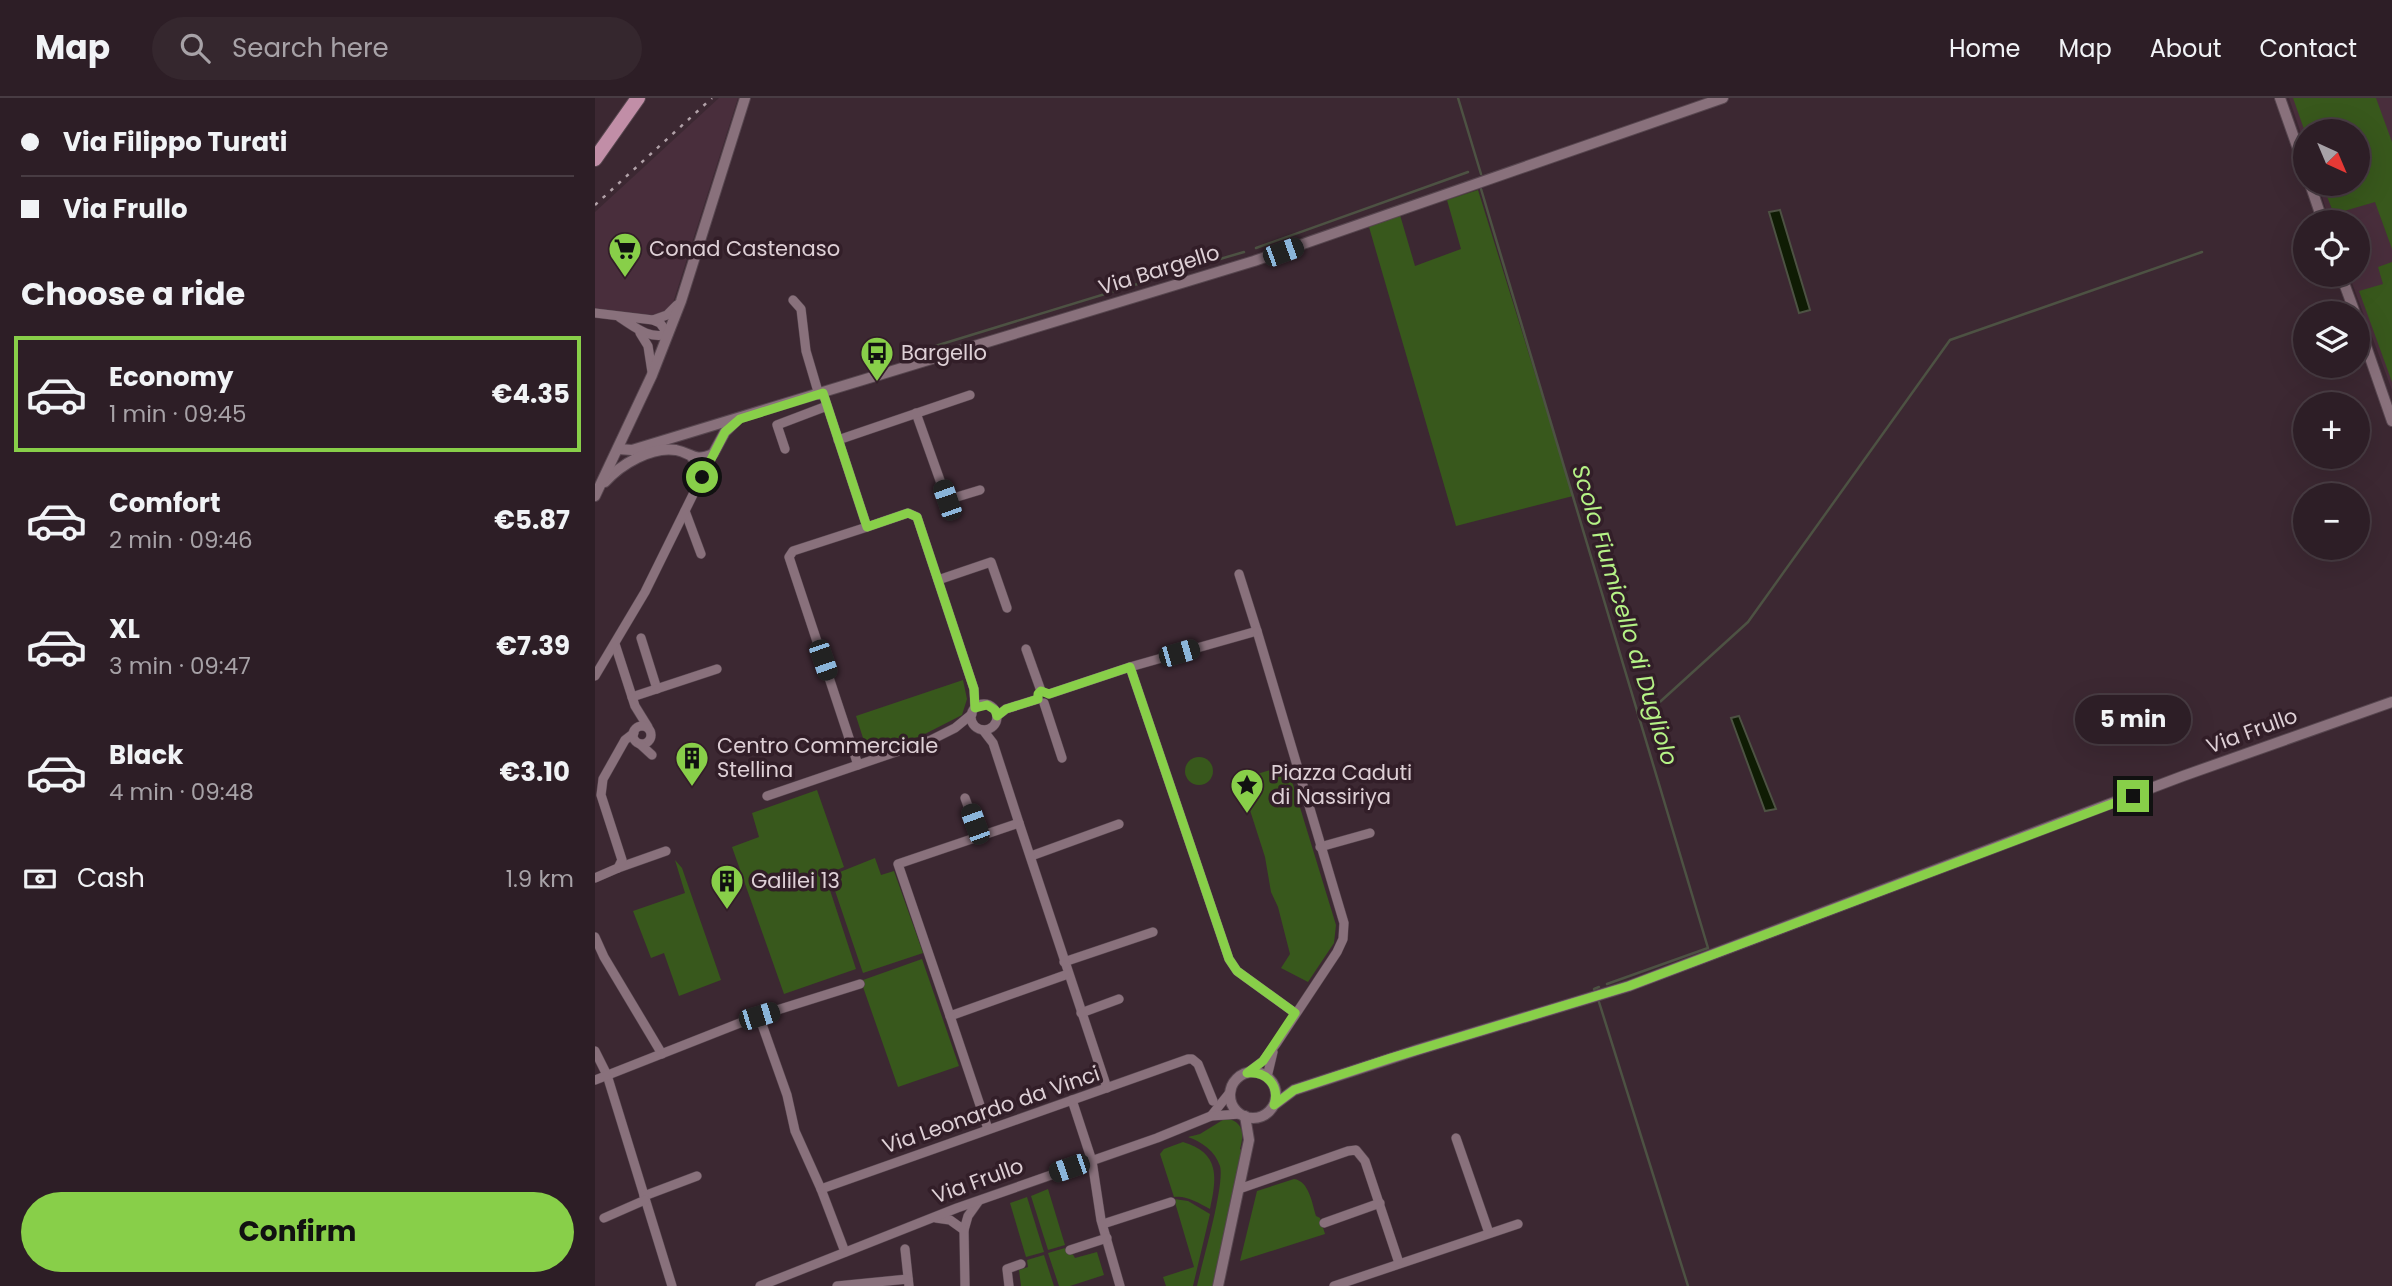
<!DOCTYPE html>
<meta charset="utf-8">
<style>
:root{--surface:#2d1e26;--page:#35272e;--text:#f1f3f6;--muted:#a7a2a7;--line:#483c43;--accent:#88cf49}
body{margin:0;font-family:Poppins,sans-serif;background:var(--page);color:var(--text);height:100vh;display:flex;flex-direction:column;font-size:26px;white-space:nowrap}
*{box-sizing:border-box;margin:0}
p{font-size:23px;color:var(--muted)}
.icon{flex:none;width:38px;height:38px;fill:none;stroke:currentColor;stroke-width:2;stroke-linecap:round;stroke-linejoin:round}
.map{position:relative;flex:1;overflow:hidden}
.sheet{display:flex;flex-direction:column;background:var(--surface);width:595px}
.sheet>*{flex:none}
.guide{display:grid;align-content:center;height:154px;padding:0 21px;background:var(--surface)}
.needle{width:46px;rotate:136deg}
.fabs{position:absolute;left:1698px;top:21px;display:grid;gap:14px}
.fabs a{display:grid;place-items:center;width:77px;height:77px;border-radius:50%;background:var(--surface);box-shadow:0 7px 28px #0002,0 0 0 2px var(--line);font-size:35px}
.end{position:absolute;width:32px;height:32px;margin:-16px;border:9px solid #88cf49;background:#111;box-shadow:0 0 0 4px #111}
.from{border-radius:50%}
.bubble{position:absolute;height:49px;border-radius:24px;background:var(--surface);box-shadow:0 7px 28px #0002,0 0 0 2px var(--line);font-size:23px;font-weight:700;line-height:49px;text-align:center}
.car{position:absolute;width:21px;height:42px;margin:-21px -10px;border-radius:9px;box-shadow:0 0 5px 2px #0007;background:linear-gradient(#222 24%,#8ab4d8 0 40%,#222 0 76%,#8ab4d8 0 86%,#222 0)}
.guide b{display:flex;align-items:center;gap:24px;height:66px;font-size:26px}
.guide b+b{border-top:2px solid var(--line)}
.guide i{width:18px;height:18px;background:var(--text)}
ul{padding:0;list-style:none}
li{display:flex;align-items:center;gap:21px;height:116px;margin:0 14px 10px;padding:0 7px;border:4px solid transparent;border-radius:0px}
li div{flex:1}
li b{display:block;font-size:26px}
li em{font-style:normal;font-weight:700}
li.current{border-color:var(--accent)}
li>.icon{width:63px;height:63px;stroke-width:1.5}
h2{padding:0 21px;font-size:32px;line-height:84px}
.pay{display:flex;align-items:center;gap:18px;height:77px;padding:0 21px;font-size:26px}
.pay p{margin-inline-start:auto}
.action{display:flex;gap:14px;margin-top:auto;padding:14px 21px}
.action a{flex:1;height:80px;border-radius:42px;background:var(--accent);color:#111;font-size:28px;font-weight:700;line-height:80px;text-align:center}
header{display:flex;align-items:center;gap:42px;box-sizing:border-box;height:98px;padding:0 35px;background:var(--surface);border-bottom:2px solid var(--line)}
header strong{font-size:33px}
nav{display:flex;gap:38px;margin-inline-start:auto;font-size:24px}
.search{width:490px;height:63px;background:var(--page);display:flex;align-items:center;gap:18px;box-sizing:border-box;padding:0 24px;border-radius:38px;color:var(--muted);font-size:26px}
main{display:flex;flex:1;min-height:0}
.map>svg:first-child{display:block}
.built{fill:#492e3c}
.green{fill:#38581c}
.water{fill:#0f1c04;stroke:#4d5243;stroke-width:2}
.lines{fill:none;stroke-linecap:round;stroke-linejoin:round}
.stream{stroke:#4d5243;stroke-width:2.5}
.minor-casing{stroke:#57464f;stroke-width:10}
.tertiary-casing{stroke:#57464f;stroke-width:12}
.primary-casing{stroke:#57464f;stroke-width:16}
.minor{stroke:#89717c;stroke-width:9}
.tertiary{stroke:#89717c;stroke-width:10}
.primary{stroke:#c18ea7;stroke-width:14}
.rail{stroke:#b1a1a8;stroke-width:2.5;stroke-dasharray:3.5 7;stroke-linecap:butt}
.route{stroke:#88cf49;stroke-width:9}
.labels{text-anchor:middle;stroke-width:7;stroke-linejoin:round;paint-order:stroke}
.poi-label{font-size:21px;fill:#ded0d6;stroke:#321e28;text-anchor:start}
.street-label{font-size:21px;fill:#ded0d6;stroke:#321e28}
.water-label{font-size:23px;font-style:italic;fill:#b5f286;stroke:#321e28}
</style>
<header>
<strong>Map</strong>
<div class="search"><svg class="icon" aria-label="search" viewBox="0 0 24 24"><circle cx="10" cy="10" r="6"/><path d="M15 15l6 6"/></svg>Search here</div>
<nav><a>Home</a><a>Map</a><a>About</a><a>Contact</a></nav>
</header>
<main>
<section class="sheet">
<div class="guide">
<b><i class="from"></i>Via Filippo Turati</b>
<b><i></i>Via Frullo</b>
</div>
<h2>Choose a ride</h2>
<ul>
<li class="current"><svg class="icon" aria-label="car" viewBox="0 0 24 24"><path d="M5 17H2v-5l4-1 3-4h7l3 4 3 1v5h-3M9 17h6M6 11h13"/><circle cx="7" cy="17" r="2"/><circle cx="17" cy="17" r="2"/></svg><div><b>Economy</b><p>1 min · 09:45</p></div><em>€4.35</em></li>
<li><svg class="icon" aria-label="car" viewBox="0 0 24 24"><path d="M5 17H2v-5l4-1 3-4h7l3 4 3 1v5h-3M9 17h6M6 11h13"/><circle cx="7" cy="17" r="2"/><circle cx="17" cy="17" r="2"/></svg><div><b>Comfort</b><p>2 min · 09:46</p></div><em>€5.87</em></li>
<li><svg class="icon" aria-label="car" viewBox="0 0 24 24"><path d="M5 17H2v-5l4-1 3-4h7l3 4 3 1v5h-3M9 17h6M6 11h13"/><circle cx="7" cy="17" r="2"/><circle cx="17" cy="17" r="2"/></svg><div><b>XL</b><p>3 min · 09:47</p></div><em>€7.39</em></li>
<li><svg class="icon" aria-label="car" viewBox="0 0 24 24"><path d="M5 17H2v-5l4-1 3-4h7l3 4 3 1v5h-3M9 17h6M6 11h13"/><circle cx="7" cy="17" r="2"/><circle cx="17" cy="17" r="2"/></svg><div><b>Black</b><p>4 min · 09:48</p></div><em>€3.10</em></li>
</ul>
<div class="pay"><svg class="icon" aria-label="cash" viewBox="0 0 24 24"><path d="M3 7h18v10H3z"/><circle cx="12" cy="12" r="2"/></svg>Cash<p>1.9 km</p></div>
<div class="action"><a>Confirm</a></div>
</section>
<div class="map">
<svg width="1797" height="1188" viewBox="0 0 1797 1188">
<rect width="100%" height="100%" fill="#3c2832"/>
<g class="built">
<polygon points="124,0 143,0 78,205 65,218 0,210 0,114"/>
<polygon points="1694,0 1797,0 1797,292 1754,177 1762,177 1762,124 1735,124 1723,86 1762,86 1762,33 1710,33 1710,47"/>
</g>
<g class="green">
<polygon points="1698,0 1781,0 1797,44 1797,151 1780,104 1739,116 1727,86 1762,86 1762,33 1710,34"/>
<polygon points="883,92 978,398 861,428 774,129 805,117 820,168 866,151 852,102"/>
<polygon points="1797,164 1797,284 1764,193 1788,186 1783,169"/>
<polygon points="368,582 372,601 367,617 324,639 266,657 261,642 268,640 261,618"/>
<circle cx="604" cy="673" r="14"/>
<polygon points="692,667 741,827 739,845 713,884 686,870 695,856 683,809 676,794 670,759 645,681"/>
<polygon points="222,692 249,769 230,777 261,871 189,896 137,749 164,739 157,715"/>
<polygon points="280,760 286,777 299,773 328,855 268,875 235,778"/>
<polygon points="80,762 87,770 126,882 84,898 69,855 56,860 38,813 90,795"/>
<polygon points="327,861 364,968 303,989 268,889 268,882"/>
<path d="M631,1020C649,1024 649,1036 645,1051L647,1052L618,1188H602C607,1165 630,1087 625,1068C620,1053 607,1044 593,1039L605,1036Z"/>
<path d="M588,1044C625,1055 622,1079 615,1111C604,1105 591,1097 579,1099L565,1056L569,1051Z"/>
<path d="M699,1081C714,1083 717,1105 721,1118L725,1120L730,1136L645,1163L662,1093Z"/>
<polygon points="453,1091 470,1147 453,1152 436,1098"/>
<polygon points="432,1099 449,1154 431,1159 415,1105"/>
<polygon points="579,1101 593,1103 615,1116 598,1188 571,1188 568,1179 599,1169"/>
<polygon points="470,1150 473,1156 477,1155 480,1160 502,1154 509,1177 475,1188 464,1188 453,1155"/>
<polygon points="449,1157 459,1188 426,1188 424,1172 433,1169 432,1162"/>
</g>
<g class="water">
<polygon points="1185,112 1215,212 1204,215 1174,114"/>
<polygon points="1144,618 1181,711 1170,713 1136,620"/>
</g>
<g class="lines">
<g class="stream">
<polyline points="863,0 886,76"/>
<polyline points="886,91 1113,850 1012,886"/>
<polyline points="661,150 873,74"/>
<polyline points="570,177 649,154"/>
<polyline points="311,257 559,181"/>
<polyline points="1045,622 1153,524 1355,242 1607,154"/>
<polyline points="1000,893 999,891 1004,889"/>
<polyline points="1004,904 1093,1188"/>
</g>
<defs>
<g id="minor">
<polyline points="198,202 206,211 211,253 224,297"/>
<path d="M0,215L58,222L65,225L73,236C54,242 40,229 24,219"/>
<polyline points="58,222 72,217 82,207"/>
<polyline points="45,235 53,248 57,274"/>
<polyline points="228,295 272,429 198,453 194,459 263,667"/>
<polyline points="321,315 352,402 385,392"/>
<polyline points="243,342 375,297"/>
<polyline points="190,351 182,327 232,308"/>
<polyline points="90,413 106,456"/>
<polyline points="272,429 313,415 322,419 379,591 380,610"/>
<polyline points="343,482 396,464 412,510"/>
<polyline points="46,540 62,591"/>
<polyline points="20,546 40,608 53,629"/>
<polyline points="431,551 446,593"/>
<polyline points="535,569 634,861 642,873 700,915"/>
<polyline points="0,578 50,494 118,356"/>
<polyline points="454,596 535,569 662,533 644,476"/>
<polyline points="37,599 122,571"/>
<polyline points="449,605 467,660"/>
<circle cx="389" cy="619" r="13"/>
<polyline points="402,618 411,611 443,601"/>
<circle cx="47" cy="637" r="9"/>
<polyline points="388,632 398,645 424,725"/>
<polyline points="45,646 57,657"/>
<polyline points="172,698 336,642 360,630 377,616"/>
<polyline points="370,700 384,738"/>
<polyline points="725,749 775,735"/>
<polyline points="436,758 524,726"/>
<polyline points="23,770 71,753"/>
<polyline points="0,780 23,770 27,762 6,697 8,681 30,642 39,635"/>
<polyline points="0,839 9,859 67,956"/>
<polyline points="469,864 558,834"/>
<polyline points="473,876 355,918 303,766 424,725 512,990"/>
<polyline points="486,915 524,901"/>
<polyline points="164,918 192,997 200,1033 226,1091 250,1154"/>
<polyline points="355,918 393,1031"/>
<polyline points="0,953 12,977 77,1188"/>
<polyline points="652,975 668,963 681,946 742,854 748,841 749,825 662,533"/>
<polyline points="672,979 678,954"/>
<polyline points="0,982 160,919 265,886"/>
<polyline points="477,1002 497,1063 506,1122 525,1188"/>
<polyline points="616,1018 636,993"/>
<polyline points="861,1040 894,1135"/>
<polyline points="226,1091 593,961 597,961 603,966 618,1003"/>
<polyline points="644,1091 753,1053 761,1052 770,1063 804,1165"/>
<polyline points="49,1098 102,1078"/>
<polyline points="9,1120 50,1102"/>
<polyline points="341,1120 355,1122 369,1132 373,1118 383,1104"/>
<polyline points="729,1125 785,1105"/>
<polyline points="508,1126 576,1104"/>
<polyline points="369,1132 370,1188"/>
<polyline points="310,1151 314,1188"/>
<polyline points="475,1152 512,1140"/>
<polyline points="165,1188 362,1110 562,1040 616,1018 645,1016"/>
<polyline points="242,1188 313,1181"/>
<polyline points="414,1188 412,1171 426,1166"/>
<polyline points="739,1188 923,1126"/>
</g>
<g id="tertiary">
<polyline points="1685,0 1710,71"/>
<polyline points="1715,86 1728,124"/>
<polyline points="1746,177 1760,215"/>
<polyline points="1762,222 1797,323"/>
<polyline points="23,351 37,352 659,163 1128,0"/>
<polyline points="97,359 104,369 107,379"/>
<path d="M10,384C26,366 57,348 81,352C98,356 99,364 118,356L130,334L140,324"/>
<polyline points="0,398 57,277 86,203 150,0"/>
<circle cx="658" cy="997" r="23"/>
<polyline points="679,1007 699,992 822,952 1034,888 1588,678 1797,604"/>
<polyline points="623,1188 654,1042 650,1018"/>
</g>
<polyline id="primary" points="0,61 43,0"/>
</defs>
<use href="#minor" class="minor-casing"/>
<use href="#tertiary" class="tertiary-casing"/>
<use href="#primary" class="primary-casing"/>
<use href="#minor" class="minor"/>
<use href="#tertiary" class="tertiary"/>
<use href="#primary" class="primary"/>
<polyline class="rail" points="0,107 117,0"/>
</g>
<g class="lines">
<path class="route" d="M107,379L130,334L145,321L228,295L272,429L313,415L322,419L379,591L380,610L392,607L400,612L402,618L411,611L443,601V596L446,593L454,596L535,569L634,861L642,873L700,915L668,963L652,975C672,973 685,988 679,1007L699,992L796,960L1034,888L1538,698"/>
</g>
<defs>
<symbol id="supermarket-pin" viewBox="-11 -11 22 30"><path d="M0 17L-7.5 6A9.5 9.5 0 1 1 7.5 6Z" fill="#88cf49" stroke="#321e28"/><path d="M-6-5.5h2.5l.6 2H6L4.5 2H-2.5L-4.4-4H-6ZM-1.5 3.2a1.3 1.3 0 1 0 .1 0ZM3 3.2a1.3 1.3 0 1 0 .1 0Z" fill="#111"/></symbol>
<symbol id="bus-pin" viewBox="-11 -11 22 30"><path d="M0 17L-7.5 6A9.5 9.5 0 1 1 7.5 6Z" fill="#88cf49" stroke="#321e28"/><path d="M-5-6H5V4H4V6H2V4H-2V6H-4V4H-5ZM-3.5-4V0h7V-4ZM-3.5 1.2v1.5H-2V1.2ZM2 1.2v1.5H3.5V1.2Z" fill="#111"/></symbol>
<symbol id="building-pin" viewBox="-11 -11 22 30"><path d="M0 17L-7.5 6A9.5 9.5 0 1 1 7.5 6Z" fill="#88cf49" stroke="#321e28"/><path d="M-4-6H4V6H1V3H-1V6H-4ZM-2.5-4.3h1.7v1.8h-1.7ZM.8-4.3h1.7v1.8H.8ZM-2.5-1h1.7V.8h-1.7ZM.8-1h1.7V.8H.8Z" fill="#111"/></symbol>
<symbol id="sight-pin" viewBox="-11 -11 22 30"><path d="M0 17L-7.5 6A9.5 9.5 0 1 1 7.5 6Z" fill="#88cf49" stroke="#321e28"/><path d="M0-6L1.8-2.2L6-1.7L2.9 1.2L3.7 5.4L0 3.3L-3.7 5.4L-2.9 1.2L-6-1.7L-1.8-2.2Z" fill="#111"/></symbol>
</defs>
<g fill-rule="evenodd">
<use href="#supermarket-pin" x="11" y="132" width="38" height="52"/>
<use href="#bus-pin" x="263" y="236" width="38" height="52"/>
<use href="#building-pin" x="78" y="641" width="38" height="52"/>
<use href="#sight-pin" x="633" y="668" width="38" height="52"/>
<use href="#building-pin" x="113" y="764" width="38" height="52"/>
</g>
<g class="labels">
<g class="poi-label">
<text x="54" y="158">Conad Castenaso</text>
<text x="306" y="262">Bargello</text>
<text x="122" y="655">Centro Commerciale<tspan x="122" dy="24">Stellina</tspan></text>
<text x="676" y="682">Piazza Caduti<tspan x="676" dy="24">di Nassiriya</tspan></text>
<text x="156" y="790">Galilei 13</text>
</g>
<g class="street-label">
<text transform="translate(564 172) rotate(-17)" y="7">Via Bargello</text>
<text transform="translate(1657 633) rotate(-20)" y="7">Via Frullo</text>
<text transform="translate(396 1012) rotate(-19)" y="7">Via Leonardo da Vinci</text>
<text transform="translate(383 1083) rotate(-20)" y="7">Via Frullo</text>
</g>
<g class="water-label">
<text transform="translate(1030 517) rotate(73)" y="8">Scolo Fiumicello di Dugliolo</text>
</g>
</g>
</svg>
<div class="fabs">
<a><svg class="needle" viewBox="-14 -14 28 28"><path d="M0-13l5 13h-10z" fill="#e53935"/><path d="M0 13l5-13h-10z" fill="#a7a2a7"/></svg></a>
<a><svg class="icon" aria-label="locate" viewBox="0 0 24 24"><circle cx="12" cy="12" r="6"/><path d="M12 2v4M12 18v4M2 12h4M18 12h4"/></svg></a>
<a><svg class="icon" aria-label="layers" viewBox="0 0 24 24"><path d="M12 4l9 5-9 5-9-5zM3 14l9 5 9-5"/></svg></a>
<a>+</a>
<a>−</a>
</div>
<i class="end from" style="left:107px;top:379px"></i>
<i class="end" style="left:1538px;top:698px"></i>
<div class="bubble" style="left:1480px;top:597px;width:116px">5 min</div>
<i class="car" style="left:688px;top:154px;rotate:70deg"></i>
<i class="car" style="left:352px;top:402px;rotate:341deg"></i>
<i class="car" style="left:584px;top:555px;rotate:74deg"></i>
<i class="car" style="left:228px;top:562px;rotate:161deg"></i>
<i class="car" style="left:380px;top:726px;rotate:340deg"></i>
<i class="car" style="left:164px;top:918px;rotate:73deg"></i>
<i class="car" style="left:474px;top:1070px;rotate:251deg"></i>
</div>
</main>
